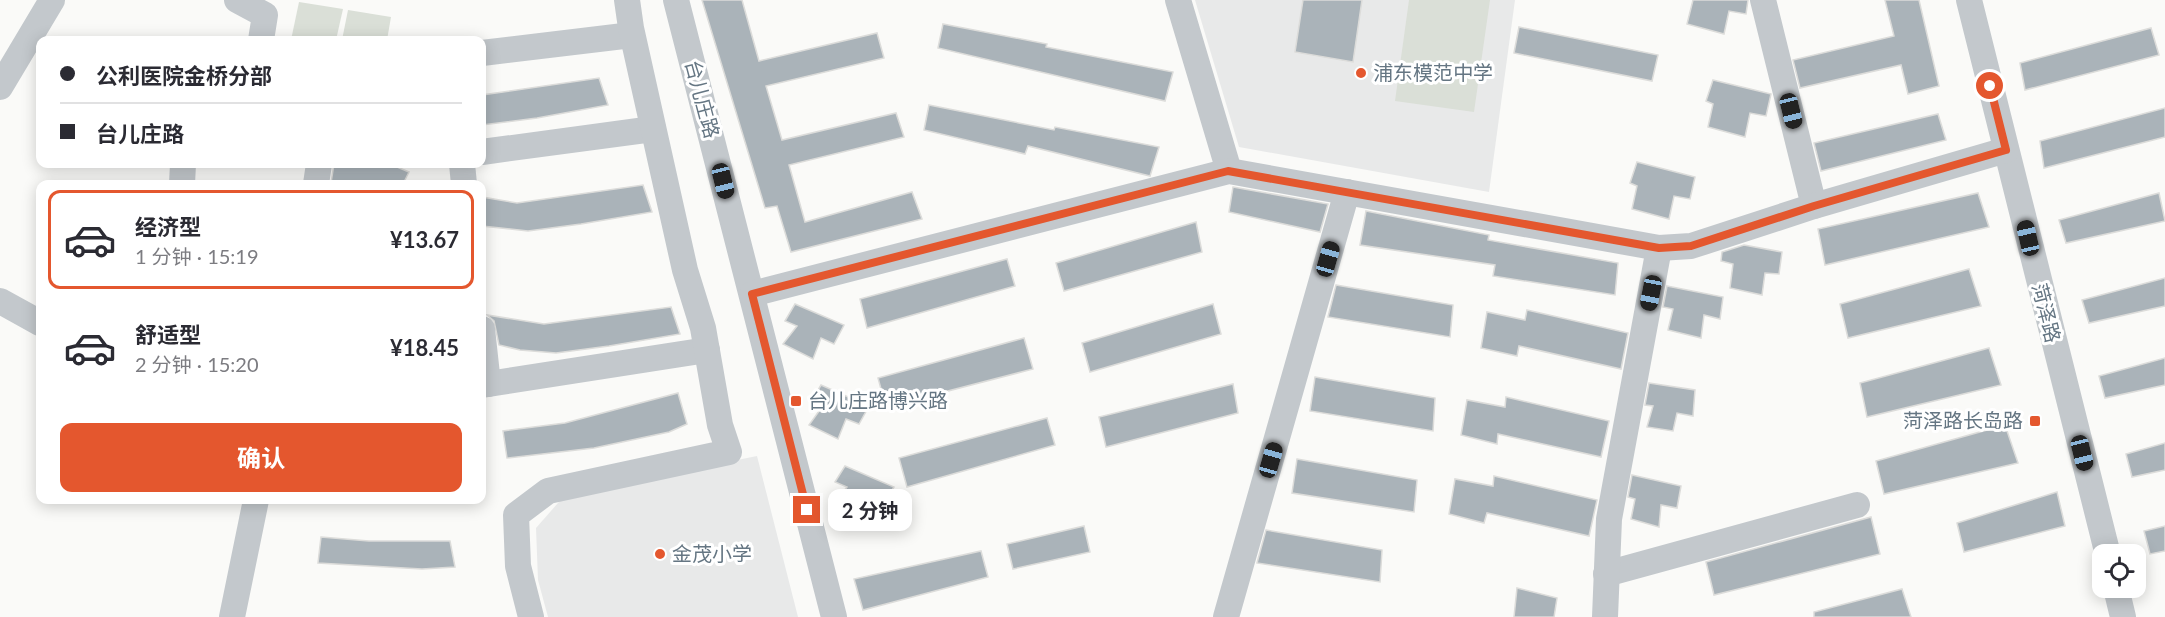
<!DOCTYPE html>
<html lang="zh">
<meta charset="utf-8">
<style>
:root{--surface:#fff;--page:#f7f7f7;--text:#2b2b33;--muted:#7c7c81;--line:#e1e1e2;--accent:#e4572e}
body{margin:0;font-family:Lato,"Noto Sans SC",sans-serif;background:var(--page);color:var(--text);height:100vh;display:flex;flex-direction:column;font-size:22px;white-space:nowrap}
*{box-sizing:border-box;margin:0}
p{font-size:20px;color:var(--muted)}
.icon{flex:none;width:33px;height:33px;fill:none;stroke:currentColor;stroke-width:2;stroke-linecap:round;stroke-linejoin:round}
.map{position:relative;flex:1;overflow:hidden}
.sheet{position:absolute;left:36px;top:180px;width:450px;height:324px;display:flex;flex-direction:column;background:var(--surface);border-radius:12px;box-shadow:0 3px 15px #0003}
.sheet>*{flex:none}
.banner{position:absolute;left:36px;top:36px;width:450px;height:132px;border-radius:12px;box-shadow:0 3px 15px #0003;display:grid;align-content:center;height:132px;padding:0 24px;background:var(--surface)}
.controls{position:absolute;left:2092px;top:544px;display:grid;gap:12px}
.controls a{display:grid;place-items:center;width:54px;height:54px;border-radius:12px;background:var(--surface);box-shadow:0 3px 15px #0003;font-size:30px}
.end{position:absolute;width:27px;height:27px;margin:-14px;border:8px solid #e4572e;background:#fff;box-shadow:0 0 0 3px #fff}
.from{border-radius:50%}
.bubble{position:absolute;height:42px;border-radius:12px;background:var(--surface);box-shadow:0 3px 15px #0003;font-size:20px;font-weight:700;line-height:42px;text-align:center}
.car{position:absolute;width:18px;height:36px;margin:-18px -9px;border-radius:8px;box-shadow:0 0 4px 2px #0007;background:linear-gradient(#222 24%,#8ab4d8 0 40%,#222 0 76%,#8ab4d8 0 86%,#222 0)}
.banner b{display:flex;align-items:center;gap:21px;height:57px;font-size:22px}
.banner b+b{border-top:2px solid var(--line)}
.banner i{width:15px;height:15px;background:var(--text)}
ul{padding:10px 0 0;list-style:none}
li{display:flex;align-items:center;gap:18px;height:99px;margin:0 12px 9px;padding:0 12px;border:3px solid transparent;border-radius:12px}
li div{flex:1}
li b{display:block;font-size:22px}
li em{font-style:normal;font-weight:700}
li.active{border-color:var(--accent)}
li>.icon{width:54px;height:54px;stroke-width:1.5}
.primary-button{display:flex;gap:12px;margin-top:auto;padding:12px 24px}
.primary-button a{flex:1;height:69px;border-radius:12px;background:var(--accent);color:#fff;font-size:24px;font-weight:700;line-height:69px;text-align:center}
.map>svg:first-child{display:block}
.built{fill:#e8e9e9}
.green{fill:#dadfd7}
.building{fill:#aab3b9;stroke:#dcdcda;stroke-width:1.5}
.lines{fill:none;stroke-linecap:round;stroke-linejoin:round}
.minor{stroke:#c3c8cc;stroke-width:26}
.route{stroke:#e4572e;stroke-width:8}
.poi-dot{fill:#e4572e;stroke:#fff;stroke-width:2}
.labels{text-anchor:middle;stroke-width:6;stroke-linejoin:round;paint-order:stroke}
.poi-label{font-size:20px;fill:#657683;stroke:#fff;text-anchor:start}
.street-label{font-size:20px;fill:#657683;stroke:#fff}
</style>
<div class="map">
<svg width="2165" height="617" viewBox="0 0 2165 617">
<rect width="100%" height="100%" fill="#fafaf8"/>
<g class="built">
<polygon points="1195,0 1515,0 1489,192 1239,147"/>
<polygon points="757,456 798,617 548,617 538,580 536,528 565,495"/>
</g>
<g class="green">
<polygon points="1409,0 1490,0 1474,112 1395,101"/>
<polygon points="299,2 343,9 336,40 291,40"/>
<polygon points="348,10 391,17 387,40 342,40"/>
</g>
<g class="building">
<polygon points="702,0 742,0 759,61 877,33 884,58 766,86 782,140 896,113 904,137 789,165 805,222 912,192 922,219 791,252 777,206 765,208"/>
<polygon points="1303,0 1362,0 1353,62 1295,52"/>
<polygon points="1693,0 1748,0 1746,14 1729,11 1724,34 1687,24"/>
<polygon points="1885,0 1919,0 1939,86 1908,94 1901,65 1800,88 1793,60 1894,36"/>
<polygon points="943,24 1047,44 1046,47 1173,72 1165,101 938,48"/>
<polygon points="1519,27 1658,55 1652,81 1514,53"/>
<polygon points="2151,28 2159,55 2025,90 2020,63"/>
<polygon points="599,78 608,105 537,118 482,125 482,95"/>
<polygon points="1713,80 1771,94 1766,116 1750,113 1745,137 1708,127 1713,104 1706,101"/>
<polygon points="929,105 1054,130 1055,127 1159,147 1150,176 1028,146 1025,154 924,130"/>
<polygon points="2165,108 2165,137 2044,168 2040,141"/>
<polygon points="1938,114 1946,140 1821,171 1814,143"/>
<polygon points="1637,162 1695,177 1690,199 1674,196 1669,219 1632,209 1637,186 1630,183"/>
<polygon points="334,164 390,164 409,172 403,184 335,184 331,183"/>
<polygon points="643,185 652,212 581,224 528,231 482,226 482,197 517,203"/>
<polygon points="1233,187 1328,204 1320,232 1229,212"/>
<polygon points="1978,193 1989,227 1825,265 1818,229"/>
<polygon points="2159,193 2165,221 2066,243 2059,220"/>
<polygon points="1366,211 1489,235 1488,240 1618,263 1615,295 1493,276 1495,265 1360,245"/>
<polygon points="1196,222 1202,252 1064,291 1056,263"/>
<polygon points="1744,245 1782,252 1779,274 1765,273 1762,295 1730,288 1733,264 1721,261 1722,252"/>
<polygon points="1007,259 1015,286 867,328 860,299"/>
<polygon points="1969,269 1981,306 1848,338 1840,304"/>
<polygon points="2165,278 2165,306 2089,323 2082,300"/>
<polygon points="1336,285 1453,305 1450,337 1328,317"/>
<polygon points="1667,286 1723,297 1720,319 1704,315 1701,338 1668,330 1673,309 1663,307"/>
<polygon points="795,304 844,325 834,344 821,338 813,359 783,344 797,326 785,321"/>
<polygon points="1213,304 1221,334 1090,372 1082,343"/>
<polygon points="671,307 680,334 609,346 556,353 520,350 499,345 494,321 487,315 544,324"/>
<polygon points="1527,310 1628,333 1621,369 1519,346 1517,356 1481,348 1487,312 1525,320"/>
<polygon points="1024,338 1033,369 886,407 878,378"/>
<polygon points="1989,348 2001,385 1867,417 1860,383"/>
<polygon points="2165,358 2165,385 2105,398 2099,376"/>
<polygon points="1315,377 1435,398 1433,431 1310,411"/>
<polygon points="1649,383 1695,390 1693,416 1677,413 1673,431 1647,427 1653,406 1645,405"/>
<polygon points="1233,384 1238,413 1106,447 1099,417"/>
<polygon points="821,385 869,406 859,424 846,419 838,439 809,425 822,407 811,402"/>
<polygon points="678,393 687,424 669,432 594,448 507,458 503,431 565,423"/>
<polygon points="1506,397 1609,421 1601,457 1498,434 1497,444 1461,435 1467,400 1505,407"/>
<polygon points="1047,418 1055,445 907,487 899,458"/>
<polygon points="2005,425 2018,463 1884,494 1876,461"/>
<polygon points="2165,443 2165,470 2132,477 2126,454"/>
<polygon points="1297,459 1417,480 1414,512 1292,493"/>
<polygon points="845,466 894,487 883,505 871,499 862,520 833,505 847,487 835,482"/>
<polygon points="1632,475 1681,486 1677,508 1661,505 1659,527 1631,519 1635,499 1628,497"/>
<polygon points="1494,476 1597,500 1589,536 1487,513 1484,523 1449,514 1455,479 1493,486"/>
<polygon points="2057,492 2065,526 1964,552 1957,523"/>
<polygon points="1871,517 1880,554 1714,595 1706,562"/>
<polygon points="1084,526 1090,552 1013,569 1007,544"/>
<polygon points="2165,526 2165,551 2150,554 2144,531"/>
<polygon points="1266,530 1382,550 1380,582 1257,563"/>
<polygon points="321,537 369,541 450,541 455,567 422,569 318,563"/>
<polygon points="981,551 988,577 863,610 854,579"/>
<polygon points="1517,588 1557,598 1554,617 1514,617"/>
<polygon points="1902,589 1911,617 1814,617 1814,612"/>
</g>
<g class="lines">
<g class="minor">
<polyline points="237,0 265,15 261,40"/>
<polyline points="676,0 834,617"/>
<polyline points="1178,0 1229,171"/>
<polyline points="1763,0 1814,206"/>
<polyline points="1969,0 2108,555"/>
<polyline points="482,53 632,35"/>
<polyline points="0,87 52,0"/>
<polyline points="482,152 653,129"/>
<polyline points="462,164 464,184"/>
<polyline points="182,184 183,164"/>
<polyline points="316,184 319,164"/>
<polyline points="752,294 1229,171 1659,248 1691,246 1814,206 2006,150"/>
<polyline points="0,301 40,323"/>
<polyline points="482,329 488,384"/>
<polyline points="482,385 707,350"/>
<polyline points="1606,574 1857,505"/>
<polyline points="2116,588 2123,617"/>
<polyline points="232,617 256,500"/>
<polyline points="531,617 518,566 516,515 548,491 729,452 720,425 703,328 685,270 631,28 627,0"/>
<polyline points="1226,617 1347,192"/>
<polyline points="1605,617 1609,519 1659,248"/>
</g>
</g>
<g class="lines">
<polyline class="route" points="807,510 752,294 1228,171 1659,248 1691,246 1814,206 2006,150 1990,86"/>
</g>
<g class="poi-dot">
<circle cx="1361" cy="73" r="6"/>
<rect x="790" y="395" width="12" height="12" rx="3"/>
<rect x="2029" y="415" width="12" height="12" rx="3"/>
<circle cx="660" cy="554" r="6"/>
</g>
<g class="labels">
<g class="poi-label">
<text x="1373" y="80">浦东模范中学</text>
<text x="808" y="408">台儿庄路博兴路</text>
<text x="2023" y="428" text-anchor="end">菏泽路长岛路</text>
<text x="672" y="561">金茂小学</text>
</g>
<g class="street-label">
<text transform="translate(702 99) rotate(75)" y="7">台儿庄路</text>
<text transform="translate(2046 313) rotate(76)" y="7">菏泽路</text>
</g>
</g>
</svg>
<div class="controls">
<a><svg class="icon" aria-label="locate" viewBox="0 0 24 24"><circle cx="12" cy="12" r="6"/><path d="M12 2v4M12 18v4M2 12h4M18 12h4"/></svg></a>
</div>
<i class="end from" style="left:1990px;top:86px"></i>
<i class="end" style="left:807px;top:510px"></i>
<div class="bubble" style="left:828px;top:489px;width:84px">2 分钟</div>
<i class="car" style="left:1791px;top:111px;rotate:166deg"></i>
<i class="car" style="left:723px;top:181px;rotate:166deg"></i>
<i class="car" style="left:2028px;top:238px;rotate:347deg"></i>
<i class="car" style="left:1328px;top:259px;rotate:16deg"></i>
<i class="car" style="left:1651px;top:293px;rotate:191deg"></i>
<i class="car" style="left:2082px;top:453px;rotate:166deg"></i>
<i class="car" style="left:1271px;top:460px;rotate:16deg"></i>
<div class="banner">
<b><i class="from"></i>公利医院金桥分部</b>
<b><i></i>台儿庄路</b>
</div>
<section class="sheet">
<ul>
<li class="active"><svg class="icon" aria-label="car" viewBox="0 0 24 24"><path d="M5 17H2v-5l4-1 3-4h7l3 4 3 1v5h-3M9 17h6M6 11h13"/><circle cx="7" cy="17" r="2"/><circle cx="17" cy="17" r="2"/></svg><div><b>经济型</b><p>1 分钟 · 15:19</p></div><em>¥13.67</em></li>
<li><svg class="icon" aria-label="car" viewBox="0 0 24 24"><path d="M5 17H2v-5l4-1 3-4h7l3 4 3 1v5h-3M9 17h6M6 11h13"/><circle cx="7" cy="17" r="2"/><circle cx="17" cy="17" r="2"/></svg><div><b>舒适型</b><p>2 分钟 · 15:20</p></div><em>¥18.45</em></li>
</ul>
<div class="primary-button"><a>确认</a></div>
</section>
</div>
